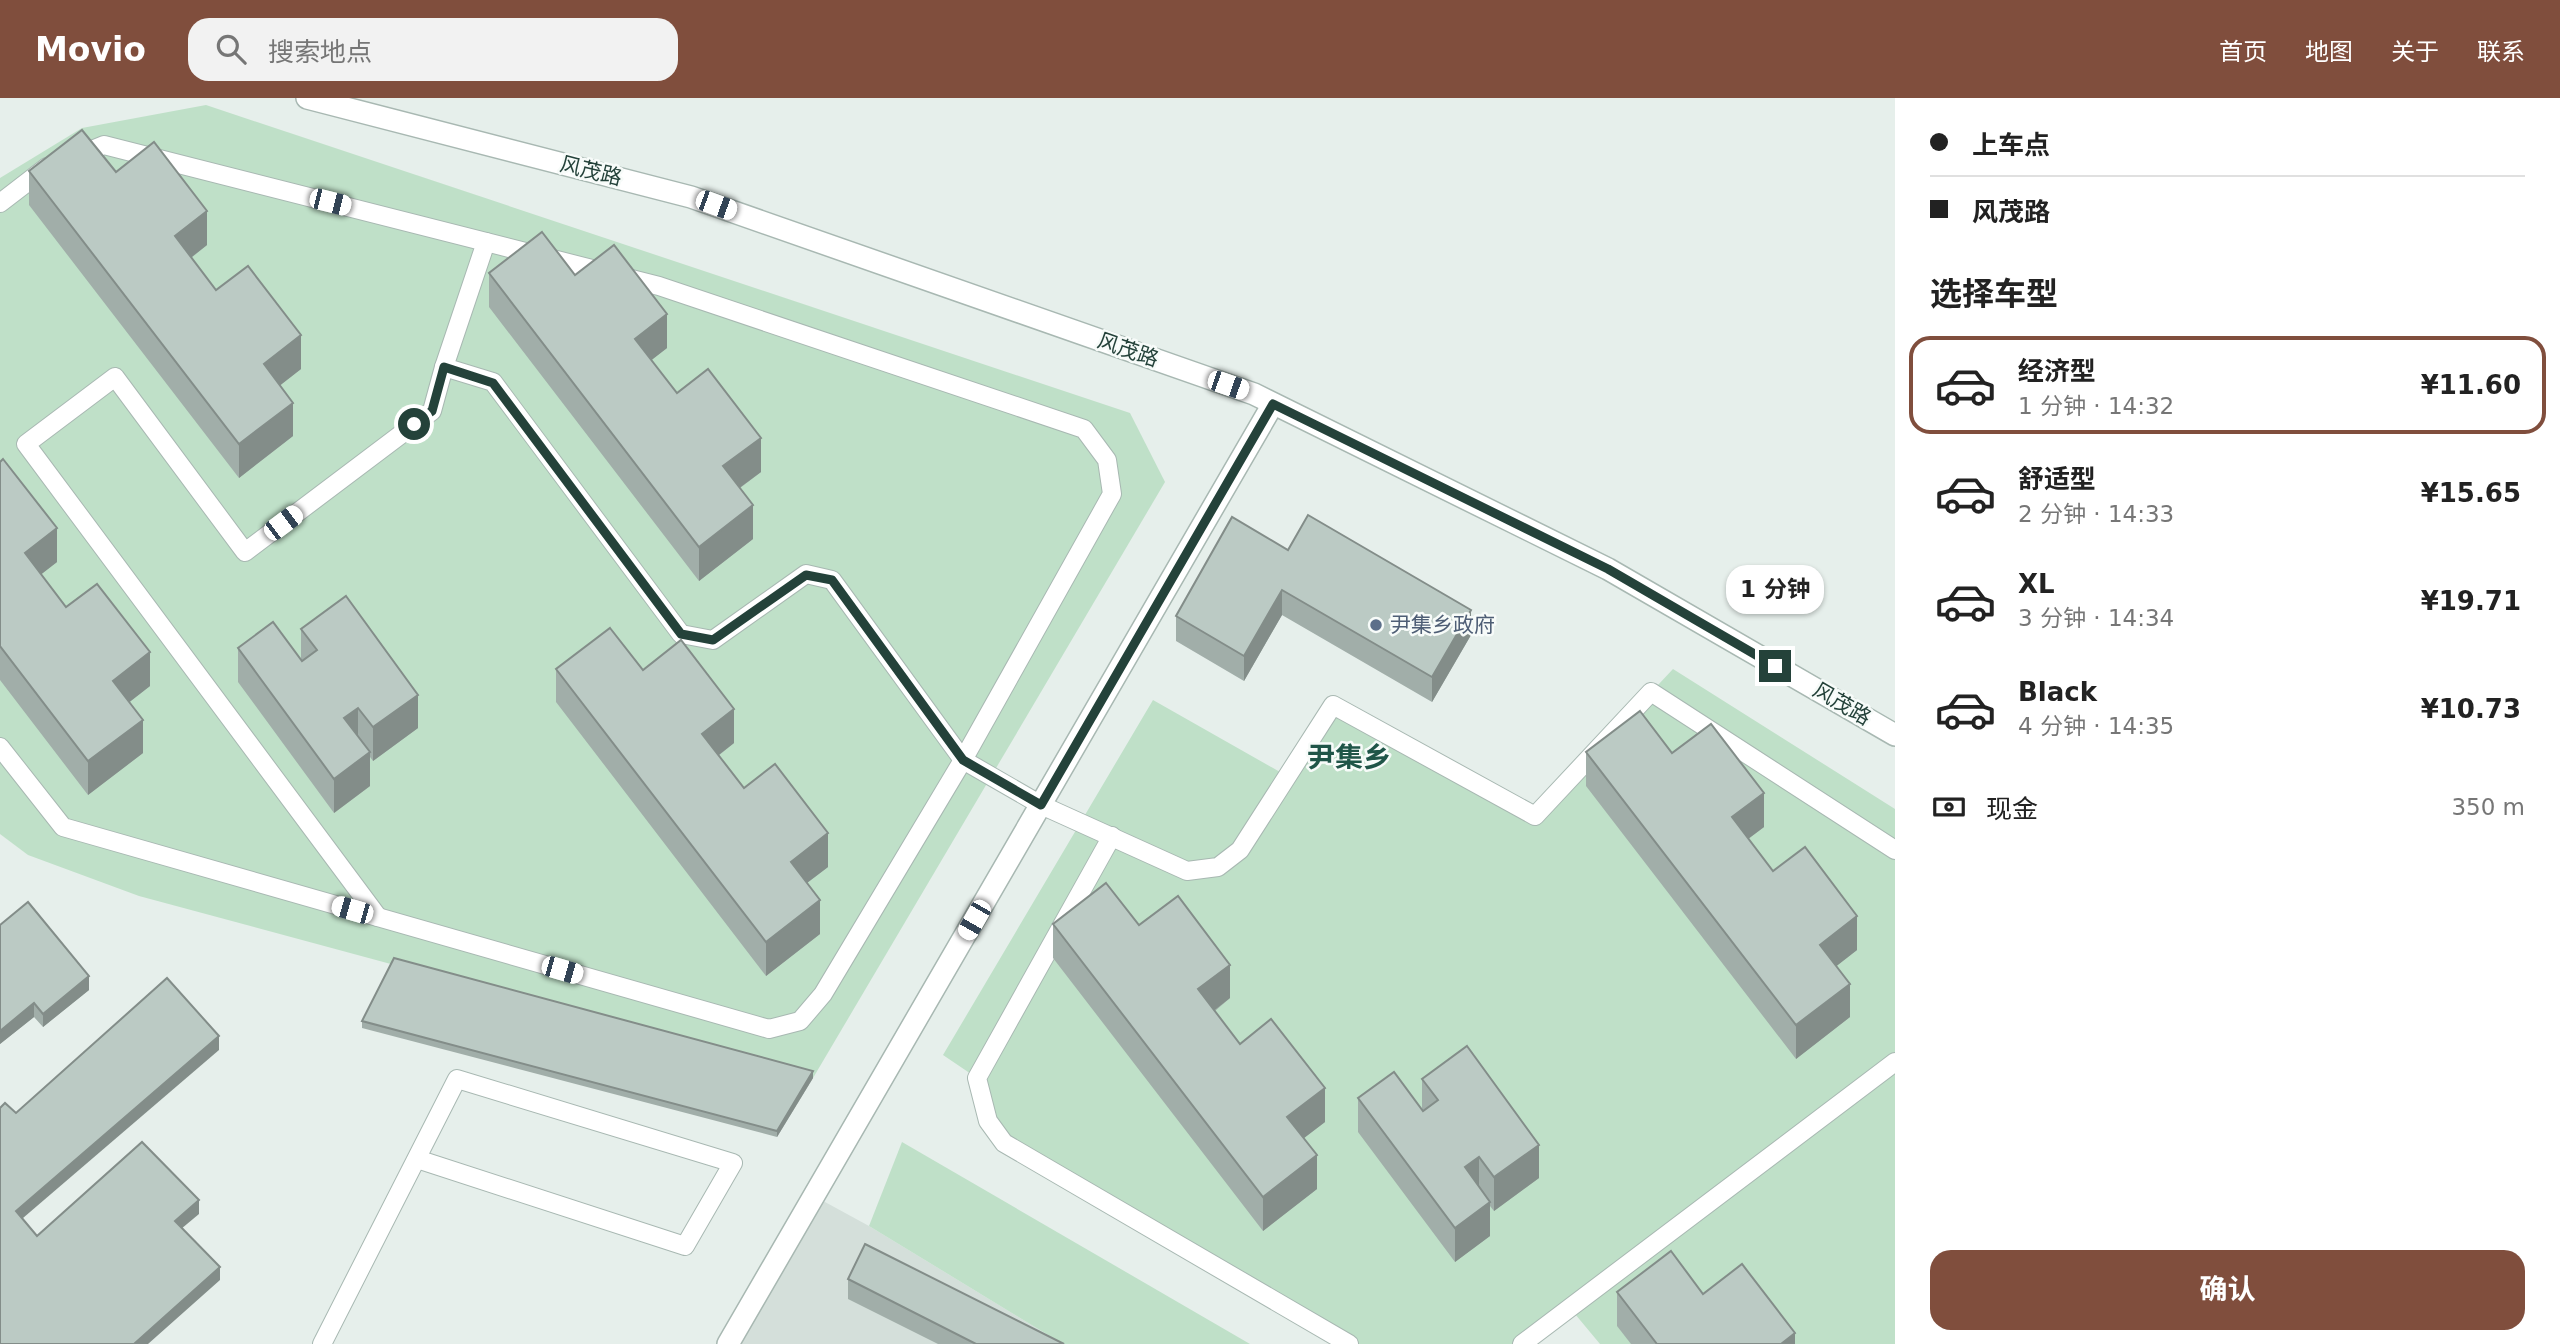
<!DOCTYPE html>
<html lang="zh">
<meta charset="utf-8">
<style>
:root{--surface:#fff;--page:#f2f2f2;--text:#222;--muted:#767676;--line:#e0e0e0;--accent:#804e3d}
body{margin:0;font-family:"DejaVu Sans","Noto Sans SC",sans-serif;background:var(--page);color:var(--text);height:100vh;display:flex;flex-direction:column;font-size:26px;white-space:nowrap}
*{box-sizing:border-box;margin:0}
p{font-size:23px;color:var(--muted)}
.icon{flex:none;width:38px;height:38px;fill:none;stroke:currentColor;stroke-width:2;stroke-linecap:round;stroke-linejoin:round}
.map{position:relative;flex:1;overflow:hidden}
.panel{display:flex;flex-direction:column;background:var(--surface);width:665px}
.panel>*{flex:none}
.banner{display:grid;align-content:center;height:154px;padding:0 35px;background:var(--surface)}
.end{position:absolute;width:32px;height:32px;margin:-16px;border:9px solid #24423a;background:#fff;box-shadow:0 0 0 4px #fff}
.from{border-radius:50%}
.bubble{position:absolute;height:49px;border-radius:21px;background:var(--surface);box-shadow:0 2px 5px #0004;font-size:23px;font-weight:700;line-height:49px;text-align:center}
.car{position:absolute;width:21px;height:42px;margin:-21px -10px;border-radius:9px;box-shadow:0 0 5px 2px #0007;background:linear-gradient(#fff 24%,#345 0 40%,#fff 0 76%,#345 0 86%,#fff 0)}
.banner b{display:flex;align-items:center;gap:24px;height:66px;font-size:26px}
.banner b+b{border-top:2px solid var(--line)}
.banner i{width:18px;height:18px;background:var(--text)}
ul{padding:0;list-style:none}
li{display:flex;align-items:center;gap:21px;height:98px;margin:0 14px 10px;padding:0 21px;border:4px solid transparent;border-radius:21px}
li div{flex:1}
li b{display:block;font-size:26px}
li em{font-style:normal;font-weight:700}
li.current{border-color:var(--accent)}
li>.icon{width:63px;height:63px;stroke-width:1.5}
h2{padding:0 35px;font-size:32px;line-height:84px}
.pay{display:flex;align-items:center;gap:18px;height:77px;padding:0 35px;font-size:26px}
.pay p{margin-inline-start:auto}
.action{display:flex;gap:14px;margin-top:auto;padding:14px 35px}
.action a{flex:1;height:80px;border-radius:21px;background:var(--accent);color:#fff;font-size:28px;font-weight:700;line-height:80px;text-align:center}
header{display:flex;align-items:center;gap:42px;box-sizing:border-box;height:98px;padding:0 35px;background:var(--accent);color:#fff}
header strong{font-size:33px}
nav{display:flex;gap:38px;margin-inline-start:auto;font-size:24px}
.search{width:490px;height:63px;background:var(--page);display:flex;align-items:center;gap:18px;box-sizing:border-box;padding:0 24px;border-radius:21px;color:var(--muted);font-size:26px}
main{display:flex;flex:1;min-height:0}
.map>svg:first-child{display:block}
.built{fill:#d4dfda}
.green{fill:#bfe0c8}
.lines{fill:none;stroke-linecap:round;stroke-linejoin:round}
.service-casing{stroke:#a8b8b2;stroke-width:20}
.minor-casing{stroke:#a8b8b2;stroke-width:24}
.tertiary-casing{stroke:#a8b8b2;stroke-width:24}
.service{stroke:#fff;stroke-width:18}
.minor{stroke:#fff;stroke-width:21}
.tertiary{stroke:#fff;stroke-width:21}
.wall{fill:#a1aea9}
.shaded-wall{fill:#838d89}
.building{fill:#bbcac4;stroke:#838d89;stroke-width:2}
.route{stroke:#24423a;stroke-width:9}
.service-dot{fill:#5c6f8a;stroke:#f7fbf9;stroke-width:2.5}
.labels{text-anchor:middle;stroke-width:5;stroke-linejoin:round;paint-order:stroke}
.street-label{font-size:21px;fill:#24423a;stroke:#f7fbf9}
.service-label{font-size:21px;fill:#4e5e75;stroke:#f7fbf9;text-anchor:start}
.district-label{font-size:28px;font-weight:bold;fill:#1f5548;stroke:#f7fbf9}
</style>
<header>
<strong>Movio</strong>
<div class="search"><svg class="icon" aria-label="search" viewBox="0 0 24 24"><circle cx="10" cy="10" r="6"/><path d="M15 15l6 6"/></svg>搜索地点</div>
<nav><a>首页</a><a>地图</a><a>关于</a><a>联系</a></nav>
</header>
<main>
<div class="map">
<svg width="1895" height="1246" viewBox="0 0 1895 1246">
<rect width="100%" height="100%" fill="#e6efeb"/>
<polygon class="built" points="814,1098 869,1128 1063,1246 728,1246"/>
<g class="green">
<polygon points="206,7 1130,315 1165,384 813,980 139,798 28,757 0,736 0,80 82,30"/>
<polygon points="1673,571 1895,711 1895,1246 1600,1246 1570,1210 1522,1246 1349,1246 1004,1045 977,980 943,957 1153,602 1287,678 1333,607 1535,718"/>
<polygon points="902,1044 1250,1246 1063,1246 869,1128"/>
</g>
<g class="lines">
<defs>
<g id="service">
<polyline points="0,105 47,69"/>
<polyline points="486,144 444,269 493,284 681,536 713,542 806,476 832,482 963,662 1041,707 1187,773 1218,769 1240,752 1333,607 1535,718 1651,594 1895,752"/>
<polyline points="0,649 63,729 769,931 800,923 823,896 963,662 1112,396 1107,362 1084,331 659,188 104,47 77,58"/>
<polyline points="1112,738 977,980 988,1023 1004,1045 1349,1246"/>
<polyline points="378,819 26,346 115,279 245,454 432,313 444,269"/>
<polyline points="322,1246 457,981 733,1065 685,1148 417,1061"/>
<polyline points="1522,1246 1895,964"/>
</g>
<polyline id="minor" points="728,1246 1273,306"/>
<polyline id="tertiary" points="307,0 691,99 1254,296 1608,471 1895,637"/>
</defs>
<use href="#service" class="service-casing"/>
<use href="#minor" class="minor-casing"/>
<use href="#tertiary" class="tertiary-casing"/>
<use href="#service" class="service"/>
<use href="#minor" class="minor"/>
<use href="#tertiary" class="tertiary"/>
</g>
<g class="wall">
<polygon points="29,73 116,74 207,147 191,160 216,192 301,271 280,287 293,338 239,380 29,107"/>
<polygon points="489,175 667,250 651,262 677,295 761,374 740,390 753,441 699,483 489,209"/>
<polygon points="0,364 57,464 41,476 66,509 150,588 129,604 143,655 88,697 0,582"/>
<polygon points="1288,452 1471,537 1432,604 1282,517 1244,583 1176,543 1176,518"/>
<polygon points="301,531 418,630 373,663 370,659 370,688 334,715 238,584 238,550 301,562"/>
<polygon points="556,571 734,645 718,658 744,690 828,769 807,785 820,836 766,878 556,604"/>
<polygon points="1586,654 1672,655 1764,729 1748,741 1773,773 1857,852 1836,868 1850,919 1796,961 1586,688"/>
<polygon points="1053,826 1139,827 1230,900 1215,913 1240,946 1325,1024 1304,1040 1317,1091 1263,1133 1053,860"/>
<polygon points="0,827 89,892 43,929 34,919 0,946"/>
<polygon points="362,923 813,980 777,1039 362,930"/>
<polygon points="1422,981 1539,1080 1494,1113 1490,1108 1490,1138 1455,1164 1358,1034 1358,1000 1422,1011"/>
<polygon points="848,1181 1064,1246 938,1246 848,1201"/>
<polygon points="1617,1194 1703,1196 1795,1246 1631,1246 1617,1228"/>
</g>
<g class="shaded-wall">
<polygon points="207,113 207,147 175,172 175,138"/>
<polygon points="667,216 667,250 635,275 635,241"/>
<polygon points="301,237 301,271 264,300 264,266"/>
<polygon points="293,305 293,338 239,380 239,346"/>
<polygon points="761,340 761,374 723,402 723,368"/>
<polygon points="753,407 753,441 699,483 699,449"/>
<polygon points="57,430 57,464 25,489 25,455"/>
<polygon points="1282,492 1282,517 1244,583 1244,558"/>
<polygon points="1471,512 1471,537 1432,604 1432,579"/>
<polygon points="150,554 150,588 113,617 113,583"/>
<polygon points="418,597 418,630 373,663 373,629"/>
<polygon points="358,610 358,643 344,620"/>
<polygon points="734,611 734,645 702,670 702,636"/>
<polygon points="143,622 143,655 88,697 88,663"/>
<polygon points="370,654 370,688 334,715 334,681"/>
<polygon points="1764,695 1764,729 1732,753 1732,719"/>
<polygon points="828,735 828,769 791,797 791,764"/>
<polygon points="820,802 820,836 766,878 766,844"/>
<polygon points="1857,818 1857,852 1820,881 1820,847"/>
<polygon points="1230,867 1230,900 1198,925 1198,891"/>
<polygon points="89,878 89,892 43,929 43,916"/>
<polygon points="1850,886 1850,919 1796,961 1796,927"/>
<polygon points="34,905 34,919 0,946 0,933"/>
<polygon points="219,938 219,952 16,1126 16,1113"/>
<polygon points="813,973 813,980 777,1039 777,1033"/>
<polygon points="1325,990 1325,1024 1287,1053 1287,1019"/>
<polygon points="1539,1047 1539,1080 1494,1113 1494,1079"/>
<polygon points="1317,1057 1317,1091 1263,1133 1263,1099"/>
<polygon points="1479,1059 1479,1093 1465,1069"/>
<polygon points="199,1102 199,1116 175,1136 175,1123"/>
<polygon points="1490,1104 1490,1138 1455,1164 1455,1130"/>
<polygon points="220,1169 220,1182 148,1246 134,1246"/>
<polygon points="1795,1235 1795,1246 1781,1246"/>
</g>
<g class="building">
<polygon points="82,32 116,74 154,44 207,113 175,138 216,192 248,168 301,237 264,266 293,305 239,346 29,73"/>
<polygon points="542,134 575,177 614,147 667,216 635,241 677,295 708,271 761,340 723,368 753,407 699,449 489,175"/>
<polygon points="3,361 57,430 25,455 66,509 97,486 150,554 113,583 143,622 88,663 0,548 0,364"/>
<polygon points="1308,417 1471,512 1432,579 1282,492 1244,558 1176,518 1232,419 1288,452"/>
<polygon points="346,498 418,597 373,629 358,610 344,620 370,654 334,681 238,550 273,524 302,563 317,552 301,531"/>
<polygon points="610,530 643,572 681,542 734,611 702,636 744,690 775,666 828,735 791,764 820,802 766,844 556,571"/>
<polygon points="1640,613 1672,655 1711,626 1764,695 1732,719 1773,773 1805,749 1857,818 1820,847 1850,886 1796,927 1586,654"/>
<polygon points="1106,785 1139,827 1178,798 1230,867 1198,891 1240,946 1271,921 1325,990 1287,1019 1317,1057 1263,1099 1053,826"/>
<polygon points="28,804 89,878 43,916 34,905 0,933 0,827"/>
<polygon points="394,860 813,973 777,1033 362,923"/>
<polygon points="167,880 219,938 16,1113 37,1138 142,1044 199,1102 175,1123 220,1169 134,1246 0,1246 0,1010 5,1005 16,1015"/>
<polygon points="1467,948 1539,1047 1494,1079 1479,1059 1465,1069 1490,1104 1455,1130 1358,1000 1394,974 1423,1013 1438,1002 1422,981"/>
<polygon points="865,1146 1064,1246 976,1246 848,1181"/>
<polygon points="1671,1153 1703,1196 1742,1166 1795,1235 1781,1246 1657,1246 1617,1194"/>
</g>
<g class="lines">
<polyline class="route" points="414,326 432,313 444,269 493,285 681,536 713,542 806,477 832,482 963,662 1041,707 1273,306 1608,471 1775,568"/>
</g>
<circle class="service-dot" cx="1376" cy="527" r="7"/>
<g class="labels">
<g class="street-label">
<text transform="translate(591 73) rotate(14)" y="7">风茂路</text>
<text transform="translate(1128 252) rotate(19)" y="7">风茂路</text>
<text transform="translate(1842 606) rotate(30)" y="7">风茂路</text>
</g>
<g class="service-label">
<text x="1390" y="534">尹集乡政府</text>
</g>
<g class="district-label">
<text x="1349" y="669">尹集乡</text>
</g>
</g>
</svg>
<i class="end from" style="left:414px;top:326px"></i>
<i class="end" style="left:1775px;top:568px"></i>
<div class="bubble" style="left:1726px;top:467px;width:98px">1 分钟</div>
<i class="car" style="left:330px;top:104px;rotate:104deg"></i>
<i class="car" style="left:716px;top:107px;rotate:110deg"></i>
<i class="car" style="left:1228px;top:287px;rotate:109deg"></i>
<i class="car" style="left:283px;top:425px;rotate:53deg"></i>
<i class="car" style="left:352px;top:812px;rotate:286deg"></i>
<i class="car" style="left:974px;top:822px;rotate:210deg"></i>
<i class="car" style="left:562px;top:872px;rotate:106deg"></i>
</div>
<section class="panel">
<div class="banner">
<b><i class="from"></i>上车点</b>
<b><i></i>风茂路</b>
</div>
<h2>选择车型</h2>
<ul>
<li class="current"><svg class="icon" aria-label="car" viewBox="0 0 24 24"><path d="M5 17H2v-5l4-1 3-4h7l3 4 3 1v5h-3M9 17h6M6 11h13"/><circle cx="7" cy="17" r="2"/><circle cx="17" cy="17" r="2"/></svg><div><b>经济型</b><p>1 分钟 · 14:32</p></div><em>¥11.60</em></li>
<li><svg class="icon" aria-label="car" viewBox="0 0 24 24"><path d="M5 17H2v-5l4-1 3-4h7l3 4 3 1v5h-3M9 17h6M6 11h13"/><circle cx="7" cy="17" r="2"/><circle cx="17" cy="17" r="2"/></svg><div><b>舒适型</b><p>2 分钟 · 14:33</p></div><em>¥15.65</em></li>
<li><svg class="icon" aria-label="car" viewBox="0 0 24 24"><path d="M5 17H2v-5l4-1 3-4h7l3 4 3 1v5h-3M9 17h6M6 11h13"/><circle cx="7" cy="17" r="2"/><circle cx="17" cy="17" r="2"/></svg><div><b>XL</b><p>3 分钟 · 14:34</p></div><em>¥19.71</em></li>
<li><svg class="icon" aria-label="car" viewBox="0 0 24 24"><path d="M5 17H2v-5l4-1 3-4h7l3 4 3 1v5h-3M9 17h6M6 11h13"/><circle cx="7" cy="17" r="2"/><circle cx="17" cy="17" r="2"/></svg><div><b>Black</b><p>4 分钟 · 14:35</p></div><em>¥10.73</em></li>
</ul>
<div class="pay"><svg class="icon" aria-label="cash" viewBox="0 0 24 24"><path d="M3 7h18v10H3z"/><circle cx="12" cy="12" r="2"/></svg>现金<p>350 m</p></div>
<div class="action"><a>确认</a></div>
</section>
</main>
